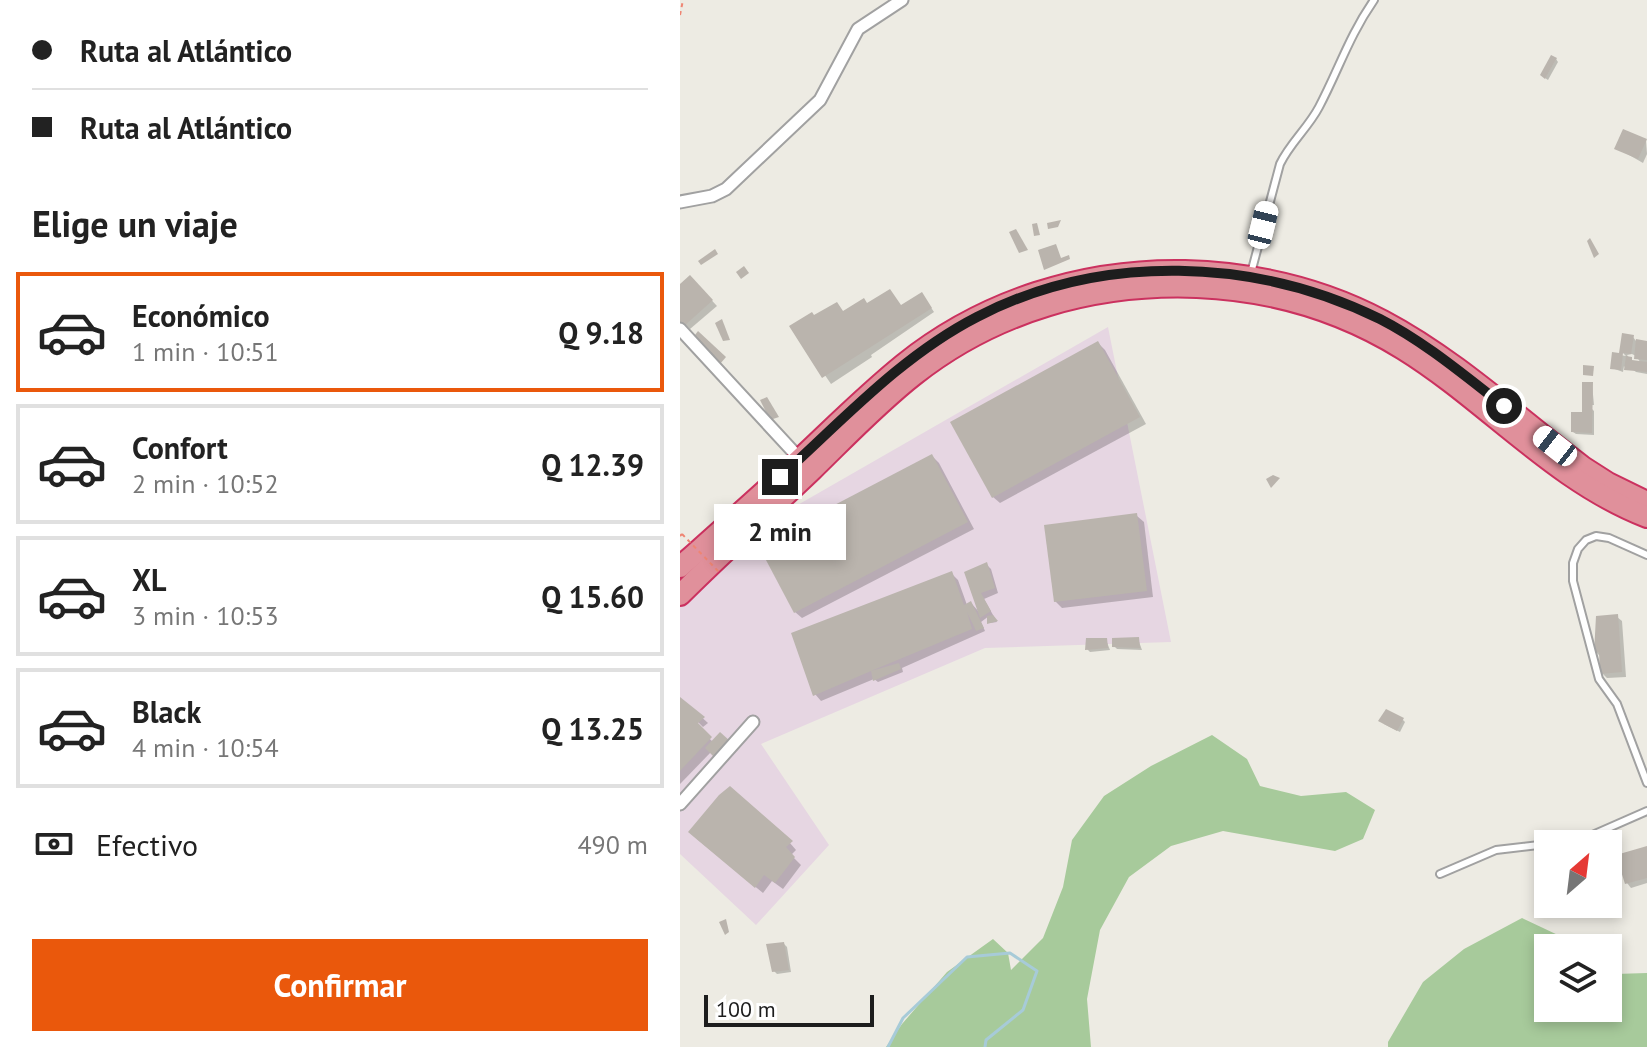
<!DOCTYPE html>
<html lang="es">
<meta charset="utf-8">
<style>
:root{--surface:#fff;--page:#f6f6f6;--text:#222;--muted:#767676;--line:#e0e0e0;--accent:#ea580c}
body{margin:0;font-family:"PT Sans",sans-serif;background:var(--page);color:var(--text);height:100vh;display:flex;flex-direction:column;font-size:30px;white-space:nowrap}
*{box-sizing:border-box;margin:0}
p{font-size:26px;color:var(--muted)}
.icon{flex:none;width:44px;height:44px;fill:none;stroke:currentColor;stroke-width:2;stroke-linecap:round;stroke-linejoin:round}
.map{position:relative;flex:1;overflow:hidden}
.panel{display:flex;flex-direction:column;background:var(--surface);width:680px}
.panel>*{flex:none}
.top-card{display:grid;align-content:center;height:176px;padding:0 32px;background:var(--surface)}
.needle{width:52px;rotate:28deg}
.buttons{position:absolute;left:854px;top:830px;display:grid;gap:16px}
.buttons a{display:grid;place-items:center;width:88px;height:88px;border-radius:0px;background:var(--surface);box-shadow:0 4px 12px #0003;font-size:40px}
.scale{position:absolute;left:24px;bottom:20px;width:170px;box-sizing:border-box;padding-left:8px;border:4px solid #1d1d1d;border-top:0;font-size:22px;line-height:28px;white-space:nowrap;color:#1d1d1d;-webkit-text-stroke:6px #fff;paint-order:stroke}
.end{position:absolute;width:36px;height:36px;margin:-18px;border:10px solid #1d1d1d;background:#fff;box-shadow:0 0 0 4px #fff}
.from{border-radius:50%}
.bubble{position:absolute;height:56px;border-radius:0px;background:var(--surface);box-shadow:0 4px 12px #0003;font-size:26px;font-weight:700;line-height:56px;text-align:center}
.car{position:absolute;width:24px;height:48px;margin:-24px -12px;border-radius:10px;box-shadow:0 0 6px 2px #0007;background:linear-gradient(#fff 24%,#345 0 40%,#fff 0 76%,#345 0 86%,#fff 0)}
.top-card b{display:flex;align-items:center;gap:28px;height:76px;font-size:30px}
.top-card b+b{border-top:2px solid var(--line)}
.top-card i{width:20px;height:20px;background:var(--text)}
ul{padding:0;list-style:none}
li{display:flex;align-items:center;gap:24px;height:120px;margin:0 16px 12px;padding:0 16px;border:4px solid var(--line);border-radius:0px}
li div{flex:1}
li b{display:block;font-size:30px}
li em{font-style:normal;font-weight:700}
li.selected{border-color:var(--accent)}
li>.icon{width:72px;height:72px;stroke-width:1.5}
h2{padding:0 32px;font-size:36px;line-height:96px}
.pay{display:flex;align-items:center;gap:20px;height:88px;padding:0 32px;font-size:30px}
.pay p{margin-inline-start:auto}
.primary-button{display:flex;gap:16px;margin-top:auto;padding:16px 32px}
.primary-button a{flex:1;height:92px;border-radius:0px;background:var(--accent);color:#fff;font-size:32px;font-weight:700;line-height:92px;text-align:center}
main{display:flex;flex:1;min-height:0}
.map>svg:first-child{display:block}
.industrial{fill:#e6d6e2}
.forest{fill:#a7ca9b}
.shadow{fill:#0003;fill-rule:evenodd}
.lines{fill:none;stroke-linecap:round;stroke-linejoin:round}
.stream{stroke:#a7cbd8;stroke-width:3}
.building{fill:#bab4ad}
.lane-casing{stroke:#a1a1a1;stroke-width:10}
.street-casing{stroke:#a1a1a1;stroke-width:15}
.highway-casing{stroke:#cb315f;stroke-width:24}
.path{stroke:#ef8573;stroke-width:2;stroke-dasharray:4 4;stroke-linecap:butt}
.lane{stroke:#fff;stroke-width:6}
.street{stroke:#fff;stroke-width:11}
.highway{stroke:#e0909b;stroke-width:20}
.path-bridge{stroke:#ef8573;stroke-width:2;stroke-dasharray:4 4;stroke-linecap:butt}
.route{stroke:#1d1d1d;stroke-width:10}
</style>
<main>
<section class="panel">
<div class="top-card">
<b><i class="from"></i>Ruta al Atlántico</b>
<b><i></i>Ruta al Atlántico</b>
</div>
<h2>Elige un viaje</h2>
<ul>
<li class="selected"><svg class="icon" aria-label="car" viewBox="0 0 24 24"><path d="M5 17H2v-5l4-1 3-4h7l3 4 3 1v5h-3M9 17h6M6 11h13"/><circle cx="7" cy="17" r="2"/><circle cx="17" cy="17" r="2"/></svg><div><b>Económico</b><p>1 min · 10:51</p></div><em>Q 9.18</em></li>
<li><svg class="icon" aria-label="car" viewBox="0 0 24 24"><path d="M5 17H2v-5l4-1 3-4h7l3 4 3 1v5h-3M9 17h6M6 11h13"/><circle cx="7" cy="17" r="2"/><circle cx="17" cy="17" r="2"/></svg><div><b>Confort</b><p>2 min · 10:52</p></div><em>Q 12.39</em></li>
<li><svg class="icon" aria-label="car" viewBox="0 0 24 24"><path d="M5 17H2v-5l4-1 3-4h7l3 4 3 1v5h-3M9 17h6M6 11h13"/><circle cx="7" cy="17" r="2"/><circle cx="17" cy="17" r="2"/></svg><div><b>XL</b><p>3 min · 10:53</p></div><em>Q 15.60</em></li>
<li><svg class="icon" aria-label="car" viewBox="0 0 24 24"><path d="M5 17H2v-5l4-1 3-4h7l3 4 3 1v5h-3M9 17h6M6 11h13"/><circle cx="7" cy="17" r="2"/><circle cx="17" cy="17" r="2"/></svg><div><b>Black</b><p>4 min · 10:54</p></div><em>Q 13.25</em></li>
</ul>
<div class="pay"><svg class="icon" aria-label="cash" viewBox="0 0 24 24"><path d="M3 7h18v10H3z"/><circle cx="12" cy="12" r="2"/></svg>Efectivo<p>490 m</p></div>
<div class="primary-button"><a>Confirmar</a></div>
</section>
<div class="map">
<svg width="967" height="1047" viewBox="0 0 967 1047">
<rect width="100%" height="100%" fill="#edebe3"/>
<polygon class="industrial" points="428,327 491,642 305,648 81,744 149,845 76,925 0,854 0,605 81,526"/>
<g class="forest">
<polygon points="532,735 567,759 580,786 621,796 666,792 695,810 683,839 655,851 543,831 491,846 449,877 420,930 407,999 411,1047 206,1047 222,1024 267,972 313,939 328,953 331,970 363,938 383,887 392,840 424,796 471,766"/>
<polygon points="842,918 880,936 891,948 868,948 868,1008 928,1008 928,971 935,974 967,973 967,1047 708,1047 708,1042 743,982 784,949"/>
</g>
<g class="shadow">
<polygon points="876,59 878,62 868,80 865,78"/>
<polygon points="966,141 967,154 963,163 937,148"/>
<polygon points="10,277 37,306 10,329 0,319 0,287"/>
<polygon points="244,297 254,312 191,355 192,357 151,384 112,327 135,318 156,304 164,313 188,305 222,307"/>
<path d="M953,337L956,341L967,343V374L956,372L951,368L947,370L944,366L943,372L932,368L934,354L946,356L941,351ZM952,354L956,356L961,363L952,362L947,355Z"/>
<polygon points="418,343 425,350 466,424 320,503 313,497"/>
<polygon points="912,384 914,405 908,405 914,411 914,435 896,434 893,432 904,414"/>
<polygon points="252,456 259,463 294,529 122,618 115,612"/>
<polygon points="457,516 464,522 473,597 382,608 375,601"/>
<polygon points="306,564 311,569 318,593 304,599 317,622 310,623 309,616 301,622 305,631 222,668 223,672 198,682 194,679 141,701 135,694 271,573 278,580 287,605 291,603 300,613 294,597"/>
<polygon points="937,617 942,621 946,677 927,678 922,673 921,657 916,652"/>
<polygon points="458,639 462,650 437,649 434,646"/>
<polygon points="426,640 430,650 410,652 407,649"/>
<polygon points="0,700 17,713 28,723 23,727 0,704"/>
<polygon points="0,711 33,742 31,752 0,784"/>
<polygon points="723,720 725,722 720,732 704,724"/>
<polygon points="17,839 110,843 116,850 111,855 121,865 103,889 92,881 83,893"/>
<polygon points="967,849 967,883 951,888 947,883"/>
<polygon points="104,944 107,947 111,972 97,974 94,971"/>
</g>
<g class="lines">
<polyline class="stream" points="208,1047 223,1018 287,957 330,953 357,971 343,1010 306,1040 305,1047"/>
</g>
<g class="building">
<polygon points="871,55 877,58 865,79 860,75"/>
<polygon points="943,129 967,139 958,159 934,149"/>
<polygon points="381,220 378,227 368,229 367,223"/>
<polygon points="357,223 360,235 354,236 352,224"/>
<polygon points="336,229 348,250 339,253 329,232"/>
<polygon points="910,238 919,254 914,258 907,241"/>
<polygon points="376,244 381,258 389,255 390,259 364,270 358,250"/>
<polygon points="35,249 38,254 21,265 18,261"/>
<polygon points="64,266 69,273 61,279 56,272"/>
<polygon points="10,275 33,300 4,326 0,322 0,284"/>
<polygon points="210,289 221,305 242,292 252,308 142,378 109,326 132,312 134,315 157,302 163,311 184,298 187,303"/>
<polygon points="42,319 50,340 43,341 35,323"/>
<polygon points="18,331 46,357 40,364 12,339"/>
<polygon points="942,333 954,335 951,354 943,353 941,370 930,369 932,352 939,353"/>
<polygon points="956,339 967,341 967,360 954,359"/>
<polygon points="418,341 460,417 312,498 270,422"/>
<polygon points="946,356 952,357 952,360 967,362 967,372 944,370"/>
<polygon points="903,365 914,366 913,376 903,375"/>
<polygon points="902,382 913,382 912,433 891,432 891,412 902,412"/>
<polygon points="87,397 99,417 90,420 80,400"/>
<polygon points="252,454 288,522 114,613 78,545"/>
<polygon points="593,475 600,478 591,488 586,479"/>
<polygon points="457,513 467,591 374,602 364,525"/>
<polygon points="307,562 315,588 301,593 311,611 300,618 284,572"/>
<polygon points="272,571 284,605 291,601 304,628 296,631 287,612 292,629 191,671 219,663 221,669 193,681 191,671 133,696 111,633"/>
<polygon points="938,614 942,672 920,674 919,652 914,653 916,616"/>
<polygon points="313,615 318,621 307,624 307,616"/>
<polygon points="459,637 460,648 432,647 432,638"/>
<polygon points="406,638 427,638 428,648 405,650"/>
<polygon points="0,697 25,717 18,723 32,737 0,771"/>
<polygon points="706,709 724,718 717,731 698,721"/>
<polygon points="40,732 50,741 35,758 25,748"/>
<polygon points="50,786 113,841 106,847 115,857 95,883 84,875 75,888 8,832 39,795"/>
<polygon points="967,846 967,878 945,884 936,855"/>
<polygon points="46,919 49,932 45,935 39,922"/>
<polygon points="104,942 109,970 92,972 86,944"/>
</g>
<g class="lines">
<defs>
<g id="lane">
<path d="M571,273L600,164C610,143 628,128 639,107C659,69 669,36 694,0"/>
<polyline points="967,555 929,538 916,536 906,540 898,549 893,563 893,581 919,679 937,704 967,783"/>
<polyline points="760,874 816,850 901,840 967,811"/>
</g>
<g id="street">
<polyline points="0,202 32,196 46,189 140,100 178,29 222,0"/>
<polyline points="0,329 120,459"/>
<polyline points="0,804 73,722"/>
</g>
<g id="highway">
<path d="M0,567C40,531 81,495 121,458C155,426 188,393 224,364C304,300 404,269 505,271C575,273 641,288 703,321C775,359 838,418 903,467L928,483L967,502"/>
<path d="M0,595C43,552 88,512 132,470C165,438 197,404 234,375C315,311 415,283 517,287C590,290 660,310 723,349C807,401 874,481 967,517"/>
</g>
</defs>
<use href="#lane" class="lane-casing"/>
<use href="#street" class="street-casing"/>
<use href="#highway" class="highway-casing"/>
<g class="path">
<polyline points="0,15 3,0"/>
<polyline points="0,536 2,534"/>
</g>
<use href="#lane" class="lane"/>
<use href="#street" class="street"/>
<use href="#highway" class="highway"/>
<polyline class="path-bridge" points="2,534 39,572"/>
</g>
<g class="lines">
<path class="route" d="M100,477C162,421 221,356 297,317C422,252 576,258 700,319C745,342 785,376 824,406"/>
</g>
</svg>
<div class="buttons">
<a><svg class="needle" viewBox="-14 -14 28 28"><path d="M0-13l5 13h-10z" fill="#e53935"/><path d="M0 13l5-13h-10z" fill="#767676"/></svg></a>
<a><svg class="icon" aria-label="layers" viewBox="0 0 24 24"><path d="M12 4l9 5-9 5-9-5zM3 14l9 5 9-5"/></svg></a>
</div>
<div class="scale">100 m</div>
<i class="end from" style="left:824px;top:406px"></i>
<i class="end" style="left:100px;top:477px"></i>
<div class="bubble" style="left:34px;top:504px;width:132px">2 min</div>
<i class="car" style="left:583px;top:225px;rotate:14deg"></i>
<i class="car" style="left:875px;top:446px;rotate:308deg"></i>
</div>
</main>
